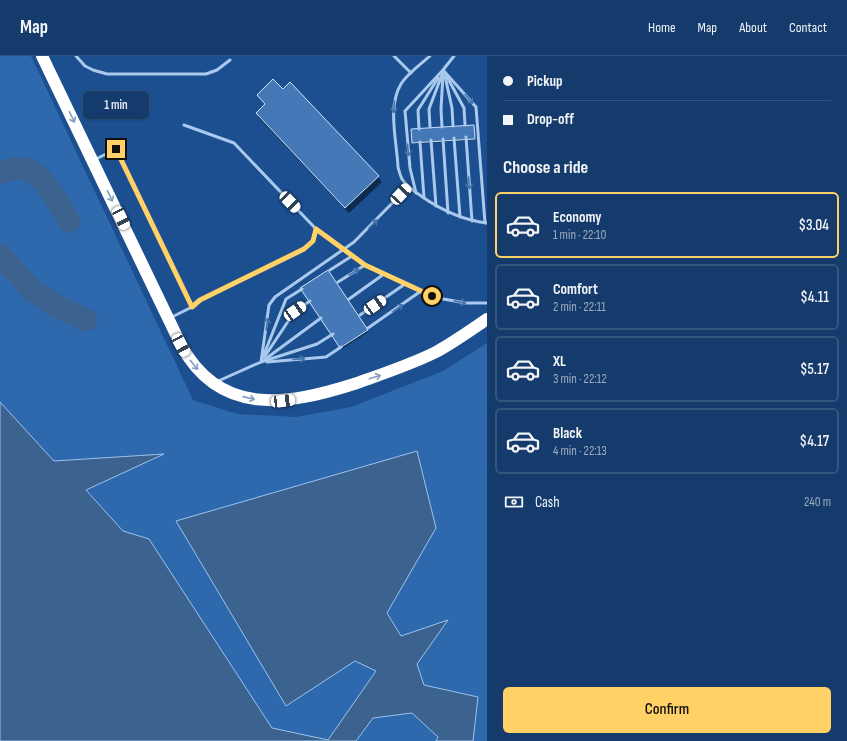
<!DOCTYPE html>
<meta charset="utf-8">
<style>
:root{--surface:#143b6b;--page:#214673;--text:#f1f3f6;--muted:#9dadc1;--line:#33557e;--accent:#ffd166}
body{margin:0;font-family:"Sofia Sans Condensed",sans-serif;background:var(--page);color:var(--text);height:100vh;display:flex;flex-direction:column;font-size:15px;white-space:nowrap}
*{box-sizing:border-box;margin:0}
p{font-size:13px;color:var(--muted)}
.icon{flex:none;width:22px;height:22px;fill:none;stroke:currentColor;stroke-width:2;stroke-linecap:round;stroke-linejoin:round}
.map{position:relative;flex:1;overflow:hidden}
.details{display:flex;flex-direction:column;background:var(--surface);width:360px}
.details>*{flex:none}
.top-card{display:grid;align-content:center;height:88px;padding:0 16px;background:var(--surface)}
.end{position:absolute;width:18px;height:18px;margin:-9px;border:5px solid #ffd166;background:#111;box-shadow:0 0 0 2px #111}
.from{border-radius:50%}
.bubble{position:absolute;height:28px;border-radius:6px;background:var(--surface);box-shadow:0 1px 3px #0004,0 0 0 1px var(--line);font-size:13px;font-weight:600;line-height:28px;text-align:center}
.car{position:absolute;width:12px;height:24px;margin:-12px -6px;border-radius:5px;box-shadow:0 0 3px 1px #0007;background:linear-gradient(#fff 24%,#345 0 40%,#fff 0 76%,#345 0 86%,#fff 0)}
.top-card b{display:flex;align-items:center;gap:14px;height:38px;font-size:15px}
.top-card b+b{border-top:1px solid var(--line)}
.top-card i{width:10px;height:10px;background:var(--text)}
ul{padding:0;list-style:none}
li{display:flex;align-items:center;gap:12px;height:66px;margin:0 8px 6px;padding:0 8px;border:2px solid var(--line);border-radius:6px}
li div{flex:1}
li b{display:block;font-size:15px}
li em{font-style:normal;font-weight:600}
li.on{border-color:var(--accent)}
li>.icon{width:36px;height:36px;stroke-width:1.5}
h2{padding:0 16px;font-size:18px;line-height:48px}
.pay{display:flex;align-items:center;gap:10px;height:44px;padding:0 16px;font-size:15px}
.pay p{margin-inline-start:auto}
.primary-button{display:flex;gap:8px;margin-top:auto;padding:8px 16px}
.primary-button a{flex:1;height:46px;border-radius:6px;background:var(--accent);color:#111;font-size:16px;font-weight:600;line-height:46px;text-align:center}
header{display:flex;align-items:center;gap:24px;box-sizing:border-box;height:56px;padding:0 20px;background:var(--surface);border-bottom:1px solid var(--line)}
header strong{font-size:19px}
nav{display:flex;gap:22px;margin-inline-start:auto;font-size:14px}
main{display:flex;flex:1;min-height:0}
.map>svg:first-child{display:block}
.green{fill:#2e69ad}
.water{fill:#3c6290;stroke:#9cc4f0}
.shadow{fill:#0007}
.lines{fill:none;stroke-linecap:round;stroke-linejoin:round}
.river{stroke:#3c6290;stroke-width:23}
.building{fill:#4478b7;stroke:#cfe3fa}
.lane{stroke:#a9c9ee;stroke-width:3}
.highway{stroke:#fff;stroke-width:12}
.oneway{stroke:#4674ac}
.oneway2{stroke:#829ec1}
.route{stroke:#ffd166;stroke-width:5}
</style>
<header>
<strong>Map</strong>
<nav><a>Home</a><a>Map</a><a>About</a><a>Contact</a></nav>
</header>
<main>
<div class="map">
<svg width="487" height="685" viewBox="0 0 487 685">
<rect width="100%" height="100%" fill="#1b4f8f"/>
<g class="green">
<polygon points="0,0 31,0 193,344 237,358 296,361 351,351 443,315 487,287 487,685 473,685 478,641 424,629 417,608 447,565 401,580 386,557 436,472 355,605 376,615 328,684 272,672 149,484 123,475 86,433 162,398 54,405 0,346"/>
<polygon points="412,657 438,681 436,685 356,685 373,662"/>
</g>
<polygon class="water" points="0,346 54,405 164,398 86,434 123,475 149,483 272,672 328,684 376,615 355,605 286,650 176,465 417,395 436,472 387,557 401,580 448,564 417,608 424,629 478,641 473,685 436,685 438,681 412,657 373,662 356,685 0,685"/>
<g class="shadow">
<polygon points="258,39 378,121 382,126 349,157 260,63 257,57 265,49"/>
<polygon points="474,72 475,84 414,88 413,87"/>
<polygon points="327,215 368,276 342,293 301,232"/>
</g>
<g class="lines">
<g class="river">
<path d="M0,116C8,114 20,111 28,114C45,119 60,151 69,165"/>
<polyline points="0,199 33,235 58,251 86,264"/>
</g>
</g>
<g class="building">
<polygon points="273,23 283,33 290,26 379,120 345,152 256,57 265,48 257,39"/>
<polygon points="474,69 475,83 412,87 411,73"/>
<polygon points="328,214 368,274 340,292 300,232"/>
</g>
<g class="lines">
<g class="lane">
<polyline points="76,0 85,10 93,14 107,18 206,18 217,14 230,4"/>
<polyline points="394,0 411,17"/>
<path d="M430,0C420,9 408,17 401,28C387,51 397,86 398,111C399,115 400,119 402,123C406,130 414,135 421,140C441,154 462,164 487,167"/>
<polyline points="443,14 476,51 485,167"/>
<polyline points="446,19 464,52 465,69"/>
<polyline points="445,20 452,52 453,70"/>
<polyline points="184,69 234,87 316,173 365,209 432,241 466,247 487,247"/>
<polyline points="430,71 429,53 443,16"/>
<polyline points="442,71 441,53 443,18"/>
<polyline points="419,73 418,54 438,22"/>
<polyline points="466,81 472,165"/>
<polyline points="454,82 460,161"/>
<polyline points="443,83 448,157"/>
<polyline points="431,84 436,150"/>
<polyline points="420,86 424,142"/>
<polyline points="96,103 116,93 192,251"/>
<polyline points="416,137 410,112 405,55 443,14 454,0"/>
<polyline points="330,214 352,200"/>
<polyline points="338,226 365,209"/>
<polyline points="349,243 384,218"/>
<polyline points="360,259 405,228"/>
<polyline points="172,261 192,251 200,244 304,193 313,185 316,173"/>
<polyline points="368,272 421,235"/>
<polyline points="265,300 295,255 310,245"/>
<polyline points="263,301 286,243 302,233"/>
<polyline points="264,304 321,262"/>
<polyline points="261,306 269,249 275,241 354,186 408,131"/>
<polyline points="267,306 326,301 341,291"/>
<polyline points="216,326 261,306 317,288 333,278"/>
</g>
<path class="highway" d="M42,0L181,289C220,361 288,349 354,328C382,318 410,309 436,296C454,286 471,274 487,263"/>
</g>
<defs><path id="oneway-shaft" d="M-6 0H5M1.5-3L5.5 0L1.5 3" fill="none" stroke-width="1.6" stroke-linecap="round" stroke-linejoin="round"/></defs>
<g class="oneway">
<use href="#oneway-shaft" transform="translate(469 43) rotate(49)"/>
<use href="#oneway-shaft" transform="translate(394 51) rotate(94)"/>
<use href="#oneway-shaft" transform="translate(408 94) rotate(85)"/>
<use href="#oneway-shaft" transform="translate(469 127) rotate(86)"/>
<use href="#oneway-shaft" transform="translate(373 168) rotate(-46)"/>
<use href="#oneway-shaft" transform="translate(354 216) rotate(-33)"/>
<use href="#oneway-shaft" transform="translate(460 246) rotate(11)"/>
<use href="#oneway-shaft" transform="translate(398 252) rotate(-35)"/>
<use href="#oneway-shaft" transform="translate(267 268) rotate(-82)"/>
<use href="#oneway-shaft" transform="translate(299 303) rotate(-4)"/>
</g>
<g class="oneway2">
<use href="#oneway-shaft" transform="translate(72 61) rotate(64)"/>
<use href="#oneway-shaft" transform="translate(110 140) rotate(64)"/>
<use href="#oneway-shaft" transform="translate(194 309) rotate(52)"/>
<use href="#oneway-shaft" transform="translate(375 321) rotate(-18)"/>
<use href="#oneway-shaft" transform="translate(249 342) rotate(13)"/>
</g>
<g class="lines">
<polyline class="route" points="116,93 192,251 200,244 304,193 313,185 316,173 365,209 432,240"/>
</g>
</svg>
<i class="end from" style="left:432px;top:240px"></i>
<i class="end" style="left:116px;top:93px"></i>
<div class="bubble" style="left:83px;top:35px;width:66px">1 min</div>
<i class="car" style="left:401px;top:138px;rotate:43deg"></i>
<i class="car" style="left:290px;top:146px;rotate:136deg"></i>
<i class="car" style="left:121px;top:162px;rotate:154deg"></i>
<i class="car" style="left:375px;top:249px;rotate:56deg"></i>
<i class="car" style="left:295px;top:255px;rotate:56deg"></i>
<i class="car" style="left:181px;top:289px;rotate:152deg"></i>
<i class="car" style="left:283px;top:345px;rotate:83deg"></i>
</div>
<section class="details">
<div class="top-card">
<b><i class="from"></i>Pickup</b>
<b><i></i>Drop-off</b>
</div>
<h2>Choose a ride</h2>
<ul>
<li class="on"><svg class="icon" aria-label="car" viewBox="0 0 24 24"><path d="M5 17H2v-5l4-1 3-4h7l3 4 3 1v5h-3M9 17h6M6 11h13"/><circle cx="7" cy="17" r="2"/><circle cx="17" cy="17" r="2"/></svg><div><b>Economy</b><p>1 min · 22:10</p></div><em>$3.04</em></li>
<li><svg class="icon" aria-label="car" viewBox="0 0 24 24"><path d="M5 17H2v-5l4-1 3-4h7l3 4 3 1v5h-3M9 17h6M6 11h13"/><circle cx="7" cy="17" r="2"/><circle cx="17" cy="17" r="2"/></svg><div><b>Comfort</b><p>2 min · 22:11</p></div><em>$4.11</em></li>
<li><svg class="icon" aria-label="car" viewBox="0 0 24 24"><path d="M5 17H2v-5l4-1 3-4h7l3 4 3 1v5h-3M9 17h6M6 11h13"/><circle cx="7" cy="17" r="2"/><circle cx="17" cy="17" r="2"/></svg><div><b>XL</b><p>3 min · 22:12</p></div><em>$5.17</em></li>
<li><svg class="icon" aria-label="car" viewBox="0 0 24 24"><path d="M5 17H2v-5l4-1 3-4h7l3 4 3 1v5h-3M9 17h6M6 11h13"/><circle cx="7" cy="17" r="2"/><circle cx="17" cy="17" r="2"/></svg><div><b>Black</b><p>4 min · 22:13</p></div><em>$4.17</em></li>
</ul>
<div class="pay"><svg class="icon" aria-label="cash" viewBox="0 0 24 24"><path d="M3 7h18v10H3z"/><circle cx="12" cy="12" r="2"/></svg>Cash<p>240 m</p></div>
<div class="primary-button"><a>Confirm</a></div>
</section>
</main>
